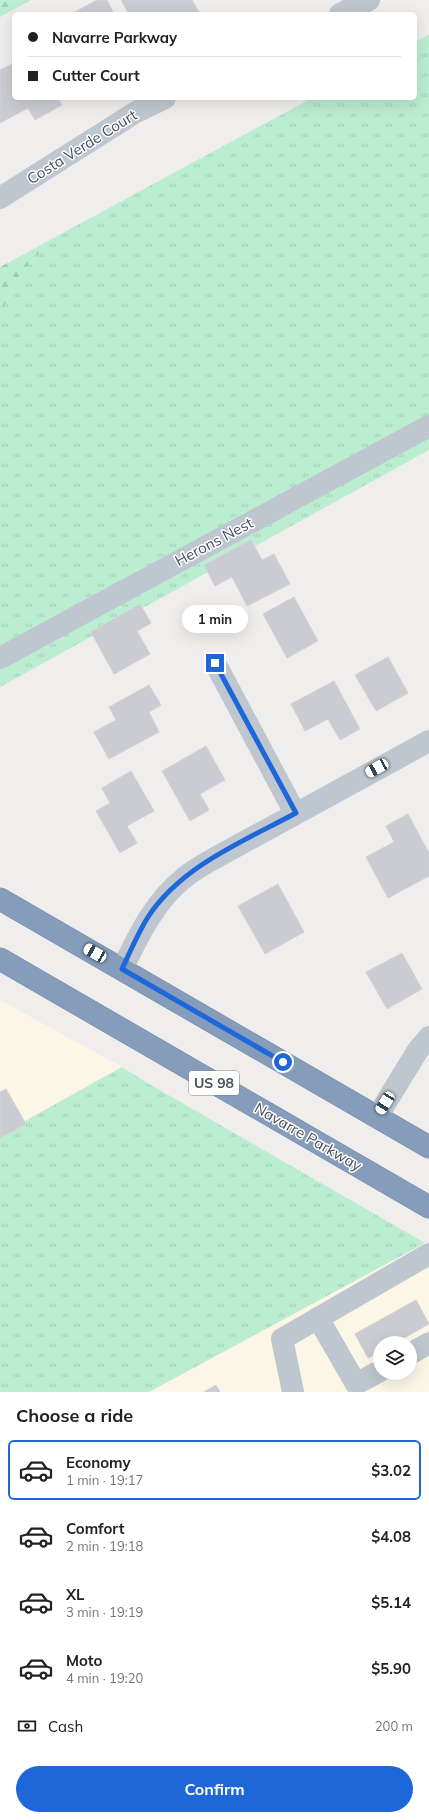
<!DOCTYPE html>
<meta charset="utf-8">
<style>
:root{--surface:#fff;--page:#f6f6f6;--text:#222;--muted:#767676;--line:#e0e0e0;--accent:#1d67d9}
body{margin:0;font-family:Mulish,sans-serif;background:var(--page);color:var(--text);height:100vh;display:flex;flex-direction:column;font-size:15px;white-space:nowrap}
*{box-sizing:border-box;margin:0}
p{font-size:13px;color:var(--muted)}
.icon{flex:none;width:22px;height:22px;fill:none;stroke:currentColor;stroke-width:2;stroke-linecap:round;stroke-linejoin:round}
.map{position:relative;height:1392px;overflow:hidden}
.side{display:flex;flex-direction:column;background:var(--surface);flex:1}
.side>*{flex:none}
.guide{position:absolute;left:12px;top:12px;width:405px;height:88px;border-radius:6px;box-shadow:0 4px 16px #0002;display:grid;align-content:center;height:88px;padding:0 16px;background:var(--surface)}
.fabs{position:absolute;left:373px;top:1336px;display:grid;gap:8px}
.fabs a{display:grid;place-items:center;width:44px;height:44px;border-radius:50%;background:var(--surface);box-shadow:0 4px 16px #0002;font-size:20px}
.end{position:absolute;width:18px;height:18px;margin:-9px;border:5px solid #1d67d9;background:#fff;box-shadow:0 0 0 2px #fff}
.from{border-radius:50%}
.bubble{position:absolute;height:28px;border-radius:14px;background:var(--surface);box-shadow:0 4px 16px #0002;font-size:13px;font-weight:700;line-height:28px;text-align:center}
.car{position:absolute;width:12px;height:24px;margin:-12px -6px;border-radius:5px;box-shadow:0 0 3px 1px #0007;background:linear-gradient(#fff 24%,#345 0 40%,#fff 0 76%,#345 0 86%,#fff 0)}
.guide b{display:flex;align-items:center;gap:14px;height:38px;font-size:15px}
.guide b+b{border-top:1px solid var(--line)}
.guide i{width:10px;height:10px;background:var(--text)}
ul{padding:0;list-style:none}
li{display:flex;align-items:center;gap:12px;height:60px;margin:0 8px 6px;padding:0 8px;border:2px solid transparent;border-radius:6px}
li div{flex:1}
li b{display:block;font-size:15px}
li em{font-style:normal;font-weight:700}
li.on{border-color:var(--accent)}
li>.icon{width:36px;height:36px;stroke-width:1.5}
h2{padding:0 16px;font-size:18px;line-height:48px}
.pay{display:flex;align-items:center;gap:10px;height:44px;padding:0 16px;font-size:15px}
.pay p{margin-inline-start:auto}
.action{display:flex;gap:8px;margin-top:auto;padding:8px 16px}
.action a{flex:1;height:46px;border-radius:24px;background:var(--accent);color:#fff;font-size:16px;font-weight:700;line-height:46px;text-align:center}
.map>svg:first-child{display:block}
.commercial{fill:#fbf6e6;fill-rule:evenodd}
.grass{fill:url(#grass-tufts)}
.forest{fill:url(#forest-firs)}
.building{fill:#caccd2;stroke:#d1d3d9}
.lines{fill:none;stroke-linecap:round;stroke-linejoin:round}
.highway-casing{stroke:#7188a7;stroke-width:23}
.minor{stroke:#bec7cf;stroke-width:22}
.highway{stroke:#859dbb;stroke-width:22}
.route{stroke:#1d67d9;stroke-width:5}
.labels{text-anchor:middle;stroke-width:3;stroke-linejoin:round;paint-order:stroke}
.shield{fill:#fff;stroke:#7e848c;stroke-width:1}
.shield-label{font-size:14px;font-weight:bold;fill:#464f5a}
.street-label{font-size:15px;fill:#464f5a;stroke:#fff}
</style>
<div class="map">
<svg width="429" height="1392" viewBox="0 0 429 1392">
<defs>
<pattern id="grass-tufts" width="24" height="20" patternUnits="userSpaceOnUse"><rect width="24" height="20" fill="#bbedd1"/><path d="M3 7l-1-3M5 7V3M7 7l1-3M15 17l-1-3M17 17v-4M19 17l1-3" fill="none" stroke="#a2cdb6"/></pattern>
<pattern id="forest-firs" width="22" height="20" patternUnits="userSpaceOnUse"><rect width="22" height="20" fill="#bbedd1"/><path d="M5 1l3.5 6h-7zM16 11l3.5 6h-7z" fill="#a2cdb6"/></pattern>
</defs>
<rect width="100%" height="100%" fill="#f0eded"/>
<g class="commercial">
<polygon points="0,1000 122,1067 0,1135"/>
<path d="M425,1243L429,1245V1392H149ZM380,1343H410V1373H380Z"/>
</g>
<g class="grass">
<polygon points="429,35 429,415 0,646 0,313 23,272 50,240 312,98 415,98 415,42"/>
<polygon points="429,437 429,450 0,687 0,669"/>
<polygon points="122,1067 144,1081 425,1243 149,1392 0,1392 0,1135"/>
</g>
<g class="forest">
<polygon points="0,0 31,0 0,17"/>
<polygon points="50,240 23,272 0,313 0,267"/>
</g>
<g class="building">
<polygon points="97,0 107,0 114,14 71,14"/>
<polygon points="121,0 192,0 199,12 196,14 129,14"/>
<polygon points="14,63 14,98 58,98 62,105 35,120 28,108 0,123 0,70"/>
<polygon points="251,540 262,560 274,554 290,584 247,606 232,577 215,586 204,565"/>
<polygon points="294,597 318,641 287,658 263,614"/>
<polygon points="140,604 151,623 137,631 150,654 114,674 91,632"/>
<polygon points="388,657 408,693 376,711 355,675"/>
<polygon points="334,681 360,729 340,740 328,719 305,731 291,704"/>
<polygon points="149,685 161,705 149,712 159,732 109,759 94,732 116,720 109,707"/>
<polygon points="206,746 225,780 200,794 209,810 190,821 162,771"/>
<polygon points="131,771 154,811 127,826 137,843 120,853 96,811 110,803 102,788"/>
<polygon points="408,814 429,853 429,876 388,898 366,857 394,842 386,826"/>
<polygon points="278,884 304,932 265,954 238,906"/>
<polygon points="402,953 422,989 387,1009 366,972"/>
<polygon points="6,1089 26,1124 0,1138 0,1092"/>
<polygon points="416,1300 429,1324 395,1343 380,1343 380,1352 368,1358 355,1334"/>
<polygon points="216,1385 220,1392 204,1392"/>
</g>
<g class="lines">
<defs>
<g id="highway">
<polyline points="0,899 429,1147"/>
<polyline points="0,959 429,1207"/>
</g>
</defs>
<use href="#highway" class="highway-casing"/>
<g class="minor">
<polyline points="340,14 369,0"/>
<polyline points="0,198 136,112 165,98"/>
<polyline points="0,658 429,426"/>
<polyline points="215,663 295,813"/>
<path d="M122,969C139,935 154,902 184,878C193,870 205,864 215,858L429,741"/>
<polyline points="377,1117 418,1050 429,1037"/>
<polyline points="318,1318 356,1384 380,1371"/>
<polyline points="410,1354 429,1343"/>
<polyline points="293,1392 282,1339 429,1254"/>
</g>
<use href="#highway" class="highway"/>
</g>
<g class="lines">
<path class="route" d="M215,663L296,813C244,841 181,866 148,917C138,933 130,952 122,969L283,1062"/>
</g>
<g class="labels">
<rect class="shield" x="189" y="1071" width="50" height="24" rx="3"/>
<g class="shield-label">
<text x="214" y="1088">US 98</text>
</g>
<g class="street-label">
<text transform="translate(82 147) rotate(-32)" y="5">Costa Verde Court</text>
<text transform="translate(214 542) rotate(-28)" y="5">Herons Nest</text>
<text transform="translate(308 1137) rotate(30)" y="5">Navarre Parkway</text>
</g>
</g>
</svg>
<div class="fabs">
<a><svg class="icon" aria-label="layers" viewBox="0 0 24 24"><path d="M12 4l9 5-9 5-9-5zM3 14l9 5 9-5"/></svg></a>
</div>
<i class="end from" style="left:283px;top:1062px"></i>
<i class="end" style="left:215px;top:663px"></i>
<div class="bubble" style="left:182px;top:605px;width:66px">1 min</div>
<i class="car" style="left:377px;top:768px;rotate:241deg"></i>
<i class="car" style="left:95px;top:953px;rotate:300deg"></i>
<i class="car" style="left:385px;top:1103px;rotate:212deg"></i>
<div class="guide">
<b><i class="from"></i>Navarre Parkway</b>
<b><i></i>Cutter Court</b>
</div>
</div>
<section class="side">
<h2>Choose a ride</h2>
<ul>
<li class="on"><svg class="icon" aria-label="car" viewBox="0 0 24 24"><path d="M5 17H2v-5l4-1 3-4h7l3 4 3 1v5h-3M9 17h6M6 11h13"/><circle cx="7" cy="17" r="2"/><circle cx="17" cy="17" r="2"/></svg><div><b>Economy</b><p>1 min · 19:17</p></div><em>$3.02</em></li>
<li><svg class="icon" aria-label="car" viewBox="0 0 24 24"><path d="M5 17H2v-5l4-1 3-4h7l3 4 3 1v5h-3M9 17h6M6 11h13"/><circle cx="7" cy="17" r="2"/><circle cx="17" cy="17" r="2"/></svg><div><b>Comfort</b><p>2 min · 19:18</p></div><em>$4.08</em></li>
<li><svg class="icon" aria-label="car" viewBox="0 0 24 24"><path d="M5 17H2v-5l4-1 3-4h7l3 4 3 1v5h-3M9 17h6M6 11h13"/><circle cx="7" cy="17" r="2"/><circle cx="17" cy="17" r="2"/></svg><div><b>XL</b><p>3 min · 19:19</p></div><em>$5.14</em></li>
<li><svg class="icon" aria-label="car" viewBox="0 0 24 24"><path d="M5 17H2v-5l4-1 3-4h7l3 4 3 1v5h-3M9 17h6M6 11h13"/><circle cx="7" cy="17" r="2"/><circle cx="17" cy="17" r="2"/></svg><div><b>Moto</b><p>4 min · 19:20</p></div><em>$5.90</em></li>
</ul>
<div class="pay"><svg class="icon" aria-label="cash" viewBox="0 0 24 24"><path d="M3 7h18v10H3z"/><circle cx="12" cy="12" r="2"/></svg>Cash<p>200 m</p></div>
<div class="action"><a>Confirm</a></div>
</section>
